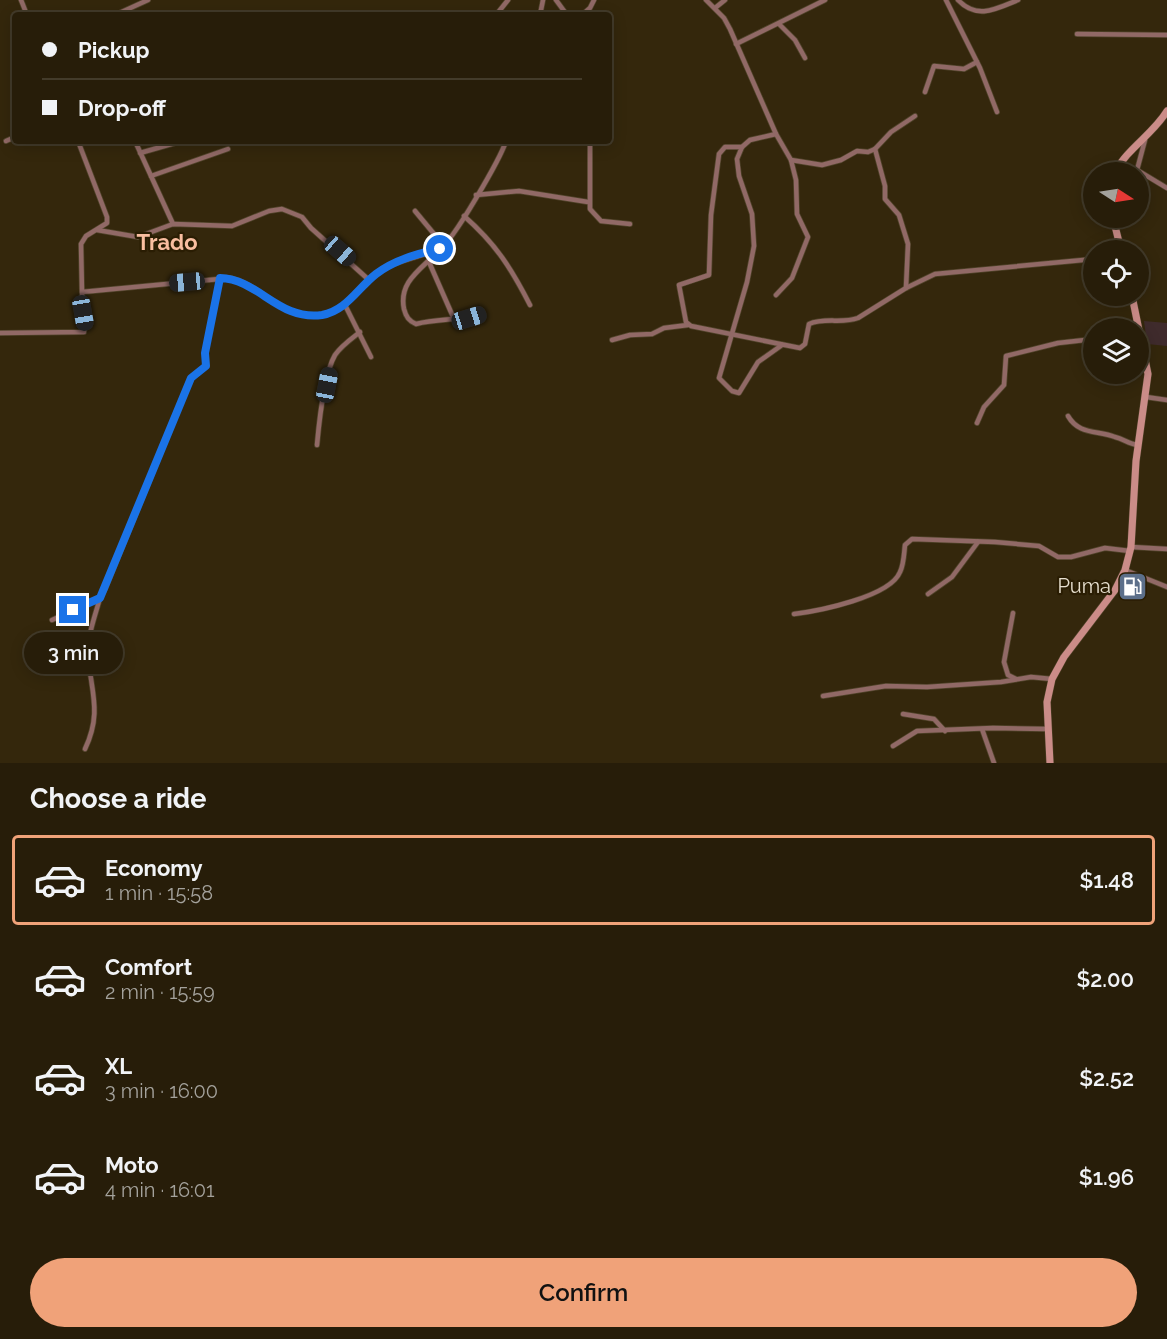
<!DOCTYPE html>
<meta charset="utf-8">
<style>
:root{--surface:#271d09;--page:#332a17;--text:#f1f3f6;--muted:#a4a29c;--line:#433b2a;--accent:#f0a279}
body{margin:0;font-family:Raleway,sans-serif;background:var(--page);color:var(--text);height:100vh;display:flex;flex-direction:column;font-size:22px;white-space:nowrap}
*{box-sizing:border-box;margin:0}
p{font-size:20px;color:var(--muted)}
.icon{flex:none;width:33px;height:33px;fill:none;stroke:currentColor;stroke-width:2;stroke-linecap:round;stroke-linejoin:round}
.map{position:relative;height:763px;overflow:hidden}
.panel{display:flex;flex-direction:column;background:var(--surface);flex:1}
.panel>*{flex:none}
.guide{position:absolute;left:12px;top:12px;width:600px;height:132px;border-radius:6px;box-shadow:0 3px 15px #0003,0 0 0 2px var(--line);display:grid;align-content:center;height:132px;padding:0 30px;background:var(--surface)}
.needle{width:39px;rotate:102deg}
.fabs{position:absolute;left:1083px;top:162px;display:grid;gap:12px}
.fabs a{display:grid;place-items:center;width:66px;height:66px;border-radius:50%;background:var(--surface);box-shadow:0 3px 15px #0003,0 0 0 2px var(--line);font-size:30px}
.end{position:absolute;width:27px;height:27px;margin:-14px;border:8px solid #1a73e8;background:#fff;box-shadow:0 0 0 3px #fff}
.from{border-radius:50%}
.bubble{position:absolute;height:42px;border-radius:21px;background:var(--surface);box-shadow:0 3px 15px #0003,0 0 0 2px var(--line);font-size:20px;font-weight:600;line-height:42px;text-align:center}
.car{position:absolute;width:18px;height:36px;margin:-18px -9px;border-radius:8px;box-shadow:0 0 4px 2px #0007;background:linear-gradient(#222 24%,#8ab4d8 0 40%,#222 0 76%,#8ab4d8 0 86%,#222 0)}
.guide b{display:flex;align-items:center;gap:21px;height:57px;font-size:22px}
.guide b+b{border-top:2px solid var(--line)}
.guide i{width:15px;height:15px;background:var(--text)}
ul{padding:0;list-style:none}
li{display:flex;align-items:center;gap:18px;height:90px;margin:0 12px 9px;padding:0 18px;border:3px solid transparent;border-radius:6px}
li div{flex:1}
li b{display:block;font-size:22px}
li em{font-style:normal;font-weight:600}
li.active{border-color:var(--accent)}
li>.icon{width:54px;height:54px;stroke-width:1.5}
h2{padding:0 30px;font-size:27px;line-height:72px}
.button{display:flex;gap:12px;margin-top:auto;padding:12px 30px}
.button a{flex:1;height:69px;border-radius:36px;background:var(--accent);color:#111;font-size:24px;font-weight:600;line-height:69px;text-align:center}
.map>svg:first-child{display:block}
.commercial{fill:#3f2b2c}
.lines{fill:none;stroke-linecap:round;stroke-linejoin:round}
.minor-casing{stroke:#51442b;stroke-width:6}
.secondary-casing{stroke:#51442b;stroke-width:8}
.minor{stroke:#916966;stroke-width:4.5}
.secondary{stroke:#cb8c88;stroke-width:7}
.route{stroke:#1a73e8;stroke-width:8}
.labels{text-anchor:middle;stroke-width:4.5;stroke-linejoin:round;paint-order:stroke}
.poi-label{font-size:20px;fill:#e7dfcf;stroke:#2a1d03;text-anchor:end}
.quarter-label{font-size:22px;font-weight:bold;fill:#f9bea0;stroke:#2a1d03}
</style>
<div class="map">
<svg width="1167" height="763" viewBox="0 0 1167 763">
<rect width="100%" height="100%" fill="#34270c"/>
<polygon class="commercial" points="1144,321 1167,323 1167,346 1147,344"/>
<g class="lines">
<defs>
<g id="minor">
<polyline points="21,0 27,15"/>
<polyline points="556,0 567,15"/>
<polyline points="706,0 724,18 730,29 776,134 791,160 796,180 797,214 808,237 792,278 776,295"/>
<polyline points="946,0 980,68 997,112"/>
<path d="M958,0C977,20 996,9 1018,0"/>
<polyline points="715,8 725,0"/>
<polyline points="115,15 148,0"/>
<polyline points="496,15 508,0"/>
<polyline points="540,15 543,0"/>
<polyline points="582,15 590,8 594,0"/>
<polyline points="779,24 795,40 805,58"/>
<polyline points="1077,34 1167,35"/>
<polyline points="736,44 825,0"/>
<polyline points="925,92 934,66 964,69 977,62"/>
<polyline points="776,134 750,140 742,147 737,159 739,176 752,214 754,246 747,282 719,378 732,391 739,393 758,362 782,345"/>
<polyline points="1145,140 1137,170 1167,188"/>
<polyline points="6,141 15,137"/>
<path d="M78,141L107,217V223L86,236L81,244L82,292L230,278C264,285 278,320 321,315C346,312 358,289 375,275C394,260 418,258 439,249C452,244 501,157 506,141"/>
<polyline points="135,141 173,224"/>
<polyline points="590,141 590,209 601,221 630,224"/>
<path d="M742,147H725L719,154L711,215L709,275L679,285L686,322L691,326L800,348L805,344L809,324C825,317 842,324 858,318L906,288L935,274L1094,259"/>
<polyline points="875,149 885,186 885,199 899,215 908,244 906,288"/>
<polyline points="140,153 182,141"/>
<polyline points="791,160 822,165 841,160 857,151 868,152 875,149 891,132 915,116"/>
<polyline points="151,176 228,149"/>
<polyline points="476,195 519,191 588,202"/>
<polyline points="415,211 444,246"/>
<path d="M464,216C496,244 511,268 530,305"/>
<polyline points="97,230 138,237 173,224 232,226 269,211 282,209 302,217 311,228 369,280"/>
<path d="M440,249C424,268 398,280 404,309C406,317 409,321 416,324C439,318 460,321 482,314"/>
<polyline points="429,262 454,319"/>
<polyline points="345,305 371,357"/>
<polyline points="0,333 84,332 82,292"/>
<polyline points="612,340 630,335 652,334 664,328 688,325"/>
<polyline points="1146,397 1167,400"/>
<path d="M1068,416C1079,435 1097,430 1115,437C1124,439 1128,444 1138,445"/>
<polyline points="977,423 984,407 1004,385 1006,356 1058,343 1094,339"/>
<path d="M317,445C319,423 324,374 335,355C341,346 351,339 360,332"/>
<polyline points="1131,547 1167,549"/>
<polyline points="1125,570 1167,587"/>
<polyline points="928,594 952,577 978,542"/>
<polyline points="1013,613 1004,662 1008,675 1016,679"/>
<path d="M794,614C818,611 890,597 900,572C904,564 904,553 905,545L912,539L995,542L1039,546L1058,557H1071L1105,548L1130,551"/>
<polyline points="52,620 100,598 105,589 191,378 206,366 205,353 220,278"/>
<polyline points="823,696 886,686 927,687 1001,682 1031,677 1052,679"/>
<polyline points="903,714 934,719 945,731"/>
<polyline points="982,729 994,763"/>
<polyline points="893,746 917,731 993,728 1047,729"/>
<path d="M85,749C103,711 90,690 88,653C88,634 95,616 100,598"/>
</g>
<g id="secondary">
<path d="M1115,172C1127,149 1153,134 1167,111"/>
<polyline points="1113,218 1121,250"/>
<polyline points="1050,763 1047,702 1052,679 1064,657 1115,590 1125,570 1131,547 1136,461 1148,374 1132,296"/>
</g>
</defs>
<use href="#minor" class="minor-casing"/>
<use href="#secondary" class="secondary-casing"/>
<use href="#minor" class="minor"/>
<use href="#secondary" class="secondary"/>
</g>
<g class="lines">
<path class="route" d="M73,610L100,598L191,378L206,366L205,353L220,278C259,279 278,321 322,315C346,311 358,288 376,274C393,261 419,253 440,249"/>
</g>
<defs>
<symbol id="fuel-square" viewBox="-11 -11 22 22"><rect x="-9" y="-9" width="18" height="18" rx="4" fill="#5c6f8a" stroke="#2a1d03"/><path d="M-5.5-6h7V0h2V4h1.3V-2.5L3-4.5l.8-.8L6-3V5H2.5V1h-1V6h-7ZM-4.2-4.7v3.2H.2V-4.7Z" fill="#fff"/></symbol>
</defs>
<g fill-rule="evenodd">
<use href="#fuel-square" x="1116" y="570" width="33" height="33"/>
</g>
<g class="labels">
<g class="poi-label">
<text x="1111" y="593">Puma</text>
</g>
<g class="quarter-label">
<text x="167" y="250">Trado</text>
</g>
</g>
</svg>
<div class="fabs">
<a><svg class="needle" viewBox="-14 -14 28 28"><path d="M0-13l5 13h-10z" fill="#e53935"/><path d="M0 13l5-13h-10z" fill="#a4a29c"/></svg></a>
<a><svg class="icon" aria-label="locate" viewBox="0 0 24 24"><circle cx="12" cy="12" r="6"/><path d="M12 2v4M12 18v4M2 12h4M18 12h4"/></svg></a>
<a><svg class="icon" aria-label="layers" viewBox="0 0 24 24"><path d="M12 4l9 5-9 5-9-5zM3 14l9 5 9-5"/></svg></a>
</div>
<i class="end from" style="left:440px;top:249px"></i>
<i class="end" style="left:73px;top:610px"></i>
<div class="bubble" style="left:24px;top:632px;width:99px">3 min</div>
<i class="car" style="left:340px;top:251px;rotate:131deg"></i>
<i class="car" style="left:187px;top:282px;rotate:265deg"></i>
<i class="car" style="left:83px;top:313px;rotate:170deg"></i>
<i class="car" style="left:469px;top:318px;rotate:73deg"></i>
<i class="car" style="left:327px;top:385px;rotate:11deg"></i>
<div class="guide">
<b><i class="from"></i>Pickup</b>
<b><i></i>Drop-off</b>
</div>
</div>
<section class="panel">
<h2>Choose a ride</h2>
<ul>
<li class="active"><svg class="icon" aria-label="car" viewBox="0 0 24 24"><path d="M5 17H2v-5l4-1 3-4h7l3 4 3 1v5h-3M9 17h6M6 11h13"/><circle cx="7" cy="17" r="2"/><circle cx="17" cy="17" r="2"/></svg><div><b>Economy</b><p>1 min · 15:58</p></div><em>$1.48</em></li>
<li><svg class="icon" aria-label="car" viewBox="0 0 24 24"><path d="M5 17H2v-5l4-1 3-4h7l3 4 3 1v5h-3M9 17h6M6 11h13"/><circle cx="7" cy="17" r="2"/><circle cx="17" cy="17" r="2"/></svg><div><b>Comfort</b><p>2 min · 15:59</p></div><em>$2.00</em></li>
<li><svg class="icon" aria-label="car" viewBox="0 0 24 24"><path d="M5 17H2v-5l4-1 3-4h7l3 4 3 1v5h-3M9 17h6M6 11h13"/><circle cx="7" cy="17" r="2"/><circle cx="17" cy="17" r="2"/></svg><div><b>XL</b><p>3 min · 16:00</p></div><em>$2.52</em></li>
<li><svg class="icon" aria-label="car" viewBox="0 0 24 24"><path d="M5 17H2v-5l4-1 3-4h7l3 4 3 1v5h-3M9 17h6M6 11h13"/><circle cx="7" cy="17" r="2"/><circle cx="17" cy="17" r="2"/></svg><div><b>Moto</b><p>4 min · 16:01</p></div><em>$1.96</em></li>
</ul>
<div class="button"><a>Confirm</a></div>
</section>
